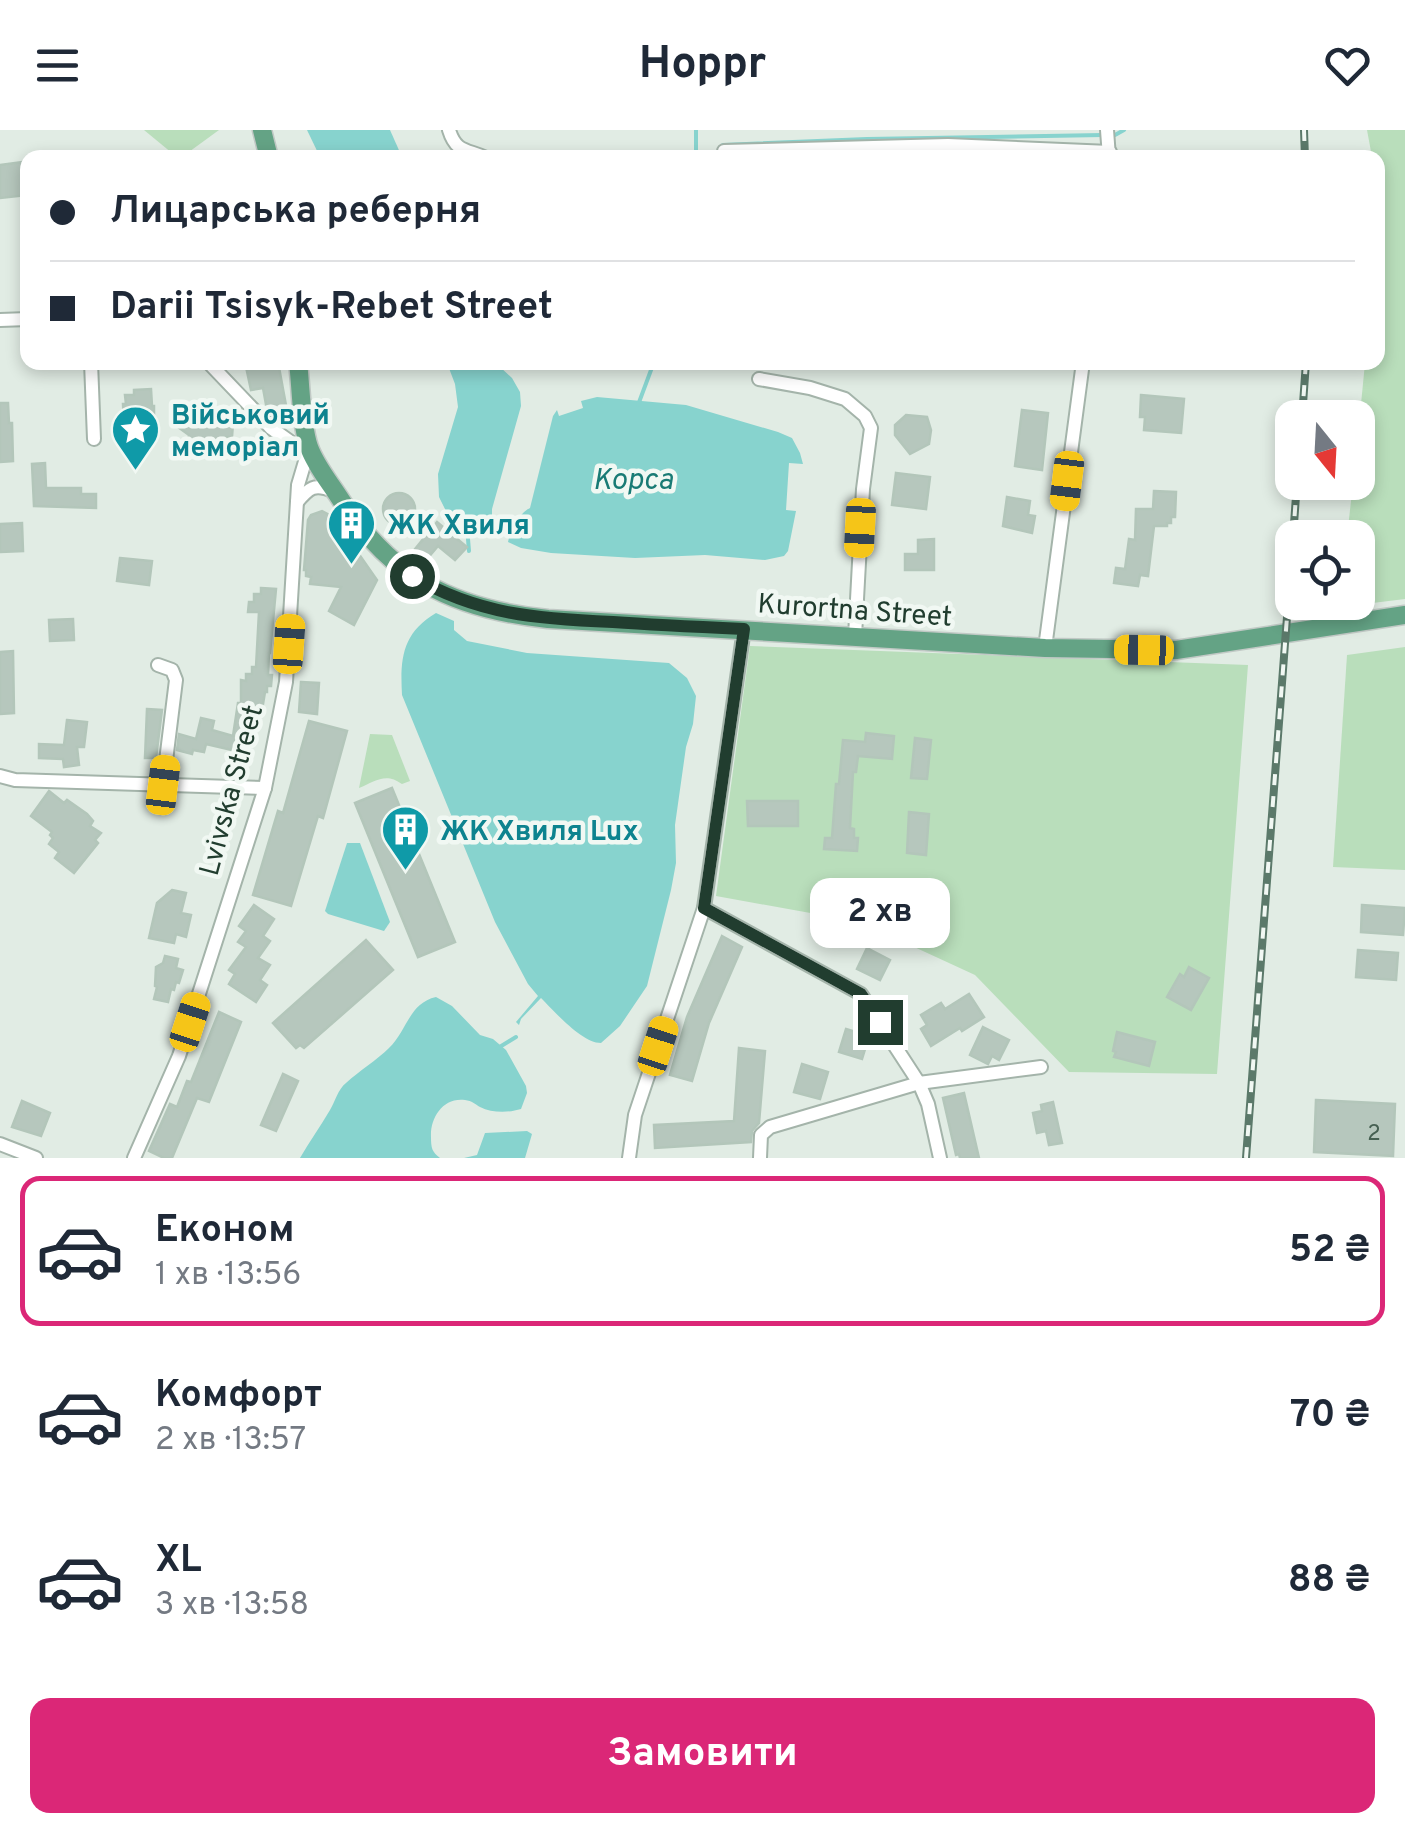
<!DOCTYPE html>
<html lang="uk">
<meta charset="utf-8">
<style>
:root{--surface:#fff;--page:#f6f6f7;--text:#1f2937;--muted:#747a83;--line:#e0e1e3;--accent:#db2777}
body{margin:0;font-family:Overpass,sans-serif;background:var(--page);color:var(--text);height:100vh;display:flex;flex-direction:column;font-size:38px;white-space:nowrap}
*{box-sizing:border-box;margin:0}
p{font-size:32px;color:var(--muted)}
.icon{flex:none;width:55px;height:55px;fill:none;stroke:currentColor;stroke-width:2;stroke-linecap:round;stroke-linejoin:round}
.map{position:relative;height:1028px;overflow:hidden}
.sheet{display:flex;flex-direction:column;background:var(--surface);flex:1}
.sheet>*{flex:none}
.hud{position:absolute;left:20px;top:20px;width:1365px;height:220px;border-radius:20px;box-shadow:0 5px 15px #0003;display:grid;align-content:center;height:220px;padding:0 30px;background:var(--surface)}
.needle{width:65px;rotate:162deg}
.fabs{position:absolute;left:1275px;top:270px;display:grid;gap:20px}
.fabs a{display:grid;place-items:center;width:100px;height:100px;border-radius:20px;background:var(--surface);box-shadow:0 5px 15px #0003;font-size:50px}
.end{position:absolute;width:45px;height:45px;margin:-22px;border:12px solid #213d2f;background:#fff;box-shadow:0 0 0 5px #fff}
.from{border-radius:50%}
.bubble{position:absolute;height:70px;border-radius:20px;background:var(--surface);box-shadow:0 5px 15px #0003;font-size:32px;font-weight:700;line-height:70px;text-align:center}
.car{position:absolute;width:30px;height:60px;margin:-30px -15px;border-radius:12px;box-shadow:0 0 8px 2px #0007;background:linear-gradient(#f5c518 24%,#345 0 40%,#f5c518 0 76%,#345 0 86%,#f5c518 0)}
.hud b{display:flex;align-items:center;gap:35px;height:95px;font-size:38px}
.hud b+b{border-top:2px solid var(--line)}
.hud i{width:25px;height:25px;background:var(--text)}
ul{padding:18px 0 0;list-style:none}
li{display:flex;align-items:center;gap:30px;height:150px;margin:0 20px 15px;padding:0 10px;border:5px solid transparent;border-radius:20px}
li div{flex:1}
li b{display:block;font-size:38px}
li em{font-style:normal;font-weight:700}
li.current{border-color:var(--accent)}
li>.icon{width:90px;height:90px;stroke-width:1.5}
.action{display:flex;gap:20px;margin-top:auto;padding:20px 30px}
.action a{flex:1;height:115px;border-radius:20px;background:var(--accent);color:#fff;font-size:40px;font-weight:700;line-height:115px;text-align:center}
header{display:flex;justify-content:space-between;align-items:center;height:130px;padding:0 30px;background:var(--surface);font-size:45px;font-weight:700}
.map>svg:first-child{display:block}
.green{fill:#b9debb}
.water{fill:#87d3ce}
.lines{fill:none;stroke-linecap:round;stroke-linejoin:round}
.stream{stroke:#87d3ce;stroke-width:4}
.building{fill:#b6c7bd;stroke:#b3c6ba;stroke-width:2.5}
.minor-casing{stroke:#a4b4aa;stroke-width:16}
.major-casing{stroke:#c1c9c5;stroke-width:21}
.minor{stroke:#fff;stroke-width:12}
.major{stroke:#64a385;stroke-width:18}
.rail-casing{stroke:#5b796a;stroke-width:8}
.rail{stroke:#f1f8f3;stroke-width:4;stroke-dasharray:11;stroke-linecap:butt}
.route{stroke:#213d2f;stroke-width:12}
.labels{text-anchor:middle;stroke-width:9;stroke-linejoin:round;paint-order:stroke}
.number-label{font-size:22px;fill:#466052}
.culture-label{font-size:28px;font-weight:bold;fill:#0d838f;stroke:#f1f8f3;text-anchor:start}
.street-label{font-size:28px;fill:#213d2f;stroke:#f1f8f3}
.water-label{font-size:30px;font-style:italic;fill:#197b75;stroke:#f1f8f3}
</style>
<header><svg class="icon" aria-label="menu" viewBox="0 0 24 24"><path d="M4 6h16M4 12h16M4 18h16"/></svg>Hoppr<svg class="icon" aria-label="heart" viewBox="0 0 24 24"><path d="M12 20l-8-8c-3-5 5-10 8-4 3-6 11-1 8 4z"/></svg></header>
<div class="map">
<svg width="1405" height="1028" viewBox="0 0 1405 1028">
<rect width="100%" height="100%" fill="#e1ece4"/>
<g class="green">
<polygon points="144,0 219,0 182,27 178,28"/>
<polygon points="1367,0 1405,0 1405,469 1340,477 1340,473 1358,472 1358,408 1347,407 1353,353 1358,352 1358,305 1365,233 1378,232 1380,63 1378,28 1372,27"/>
<polygon points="750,516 1248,535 1217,944 1069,942 975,845 860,792 716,766"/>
<polygon points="1405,517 1405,740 1333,737 1347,525"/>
<path d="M370,604L392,605L410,651L402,654C386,642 375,651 359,658Z"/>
</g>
<g class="water">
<polygon points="307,0 390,0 402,27 320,27"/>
<polygon points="447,233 490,233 499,236 512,248 520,262 521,276 492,379 492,393 479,406 470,403 446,381 439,367 438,344 458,277 455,254"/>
<path d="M597,267L686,275L778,302L792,308L800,323L803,334L789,333L786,380L796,381L788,421L784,426L765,430L705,425L635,428L551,423L521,418L508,412C510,401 519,383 530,378L553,286L557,280L559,286L583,278L581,271Z"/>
<path d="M436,483L454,491V500L467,511L527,523L669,533L687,548L696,566L693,594L686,617L675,695L676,733L671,760L647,856L620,896L601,913C582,913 555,882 541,868L521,889L519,895L516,892L538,866L528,854L495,792L402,565C400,529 402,503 436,483Z"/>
<polygon points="347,713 360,713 390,792 384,801 328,784 325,781"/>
<path d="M436,867L452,876L480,905L493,909L506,920L526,956L527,963L521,979C508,983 492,983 480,977C475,974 472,971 465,970C443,967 430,988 431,1007C431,1018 432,1022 440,1028H300C309,1012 320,997 330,980C335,972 338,959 346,953C359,941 377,930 389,918C407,901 409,873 436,867Z"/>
<polygon points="527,1001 532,1004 525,1028 464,1028 477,1025 485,1003"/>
</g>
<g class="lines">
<g class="stream">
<polyline points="696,0 696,28"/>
<polyline points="1115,5 1124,0"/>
<polyline points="723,15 867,9 1103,5"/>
<polyline points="901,24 902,28"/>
<polyline points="711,28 713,24"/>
<polyline points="638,275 654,232"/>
<polyline points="467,397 469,421"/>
<polyline points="498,918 516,907"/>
</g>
</g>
<g class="building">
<polygon points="23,32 23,36 28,36 28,65 0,68 0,35"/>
<polygon points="245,232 278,232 288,286 276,289 267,280 263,258 251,260"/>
<polygon points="151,259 152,276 154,276 154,302 132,303 131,293 124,294 123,274 126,274 125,265 134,265 134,260"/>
<polygon points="1141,265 1184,269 1181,303 1144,300 1145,287 1140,287"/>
<polygon points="0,273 8,273 9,293 12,293 13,331 0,332"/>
<polygon points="206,275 216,284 228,284 227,292 233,293 232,307 226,307 226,315 188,313 189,305 178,297 189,290 190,282 199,283"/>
<polygon points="1022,280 1048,283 1042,340 1015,336"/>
<polygon points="906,285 927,287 931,300 929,314 910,324 895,305 895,295"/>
<polygon points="45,333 46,358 81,358 81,364 96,364 96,378 34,376 32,334"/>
<polygon points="896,343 930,347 926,379 892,375"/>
<polygon points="1154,361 1176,362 1175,387 1171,387 1171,393 1167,393 1167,396 1154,396 1148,446 1140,445 1138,456 1114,453 1116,438 1125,439 1129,409 1135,410 1136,379 1153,379"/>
<circle cx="399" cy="379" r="16"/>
<polygon points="1007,367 1030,371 1028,385 1035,386 1032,403 1003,396"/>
<polygon points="322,381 333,387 377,450 354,495 329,481 341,457 310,454 311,447 306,446 306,440 304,440 308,390 311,385"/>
<polygon points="437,392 467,417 455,430 438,416 427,429 415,419"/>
<polygon points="22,393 23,421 0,422 0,394"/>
<polygon points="934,409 934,440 905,440 905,424 918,424 918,410"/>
<polygon points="120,428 152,431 149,455 117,451"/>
<polygon points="261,458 276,459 270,523 269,523 268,545 272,545 271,556 267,556 267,562 265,562 260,592 256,592 249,624 206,614 204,622 193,620 192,624 177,620 179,604 196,609 201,588 214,591 212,600 233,606 238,573 241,573 241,550 246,551 246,544 252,544 252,537 256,537 259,482 248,482 249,472 254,472 254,464 261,464"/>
<polygon points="73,489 74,510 50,511 49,490"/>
<polygon points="13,521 14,583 0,584 0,522"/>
<polygon points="301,552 319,553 317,584 299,582"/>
<polygon points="147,579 162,580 156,628 145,628"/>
<polygon points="67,590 87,592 84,617 77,617 79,635 64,637 63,629 39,628 39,614 64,615"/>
<polygon points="309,591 347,601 323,688 318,686 291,776 253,765 278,681 283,683"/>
<polygon points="866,603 894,606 892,629 858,626 856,642 853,642 850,698 854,699 854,708 858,708 857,721 824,719 825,708 832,708 836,654 839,654 843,610 865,612"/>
<polygon points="915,608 931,610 927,649 911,648"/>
<polygon points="392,658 455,812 418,827 355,673"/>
<polygon points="49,661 64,673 67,670 87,684 93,691 90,696 101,703 95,710 98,713 74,743 55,728 59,722 49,714 53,708 50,705 52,702 31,686"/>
<polygon points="747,671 798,671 798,696 748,696"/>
<polygon points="909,682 929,684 926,725 907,723"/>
<polygon points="172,760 186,763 181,783 191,785 186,807 176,804 174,813 149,808 157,773"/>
<polygon points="254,775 274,789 263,806 270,811 258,828 270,835 260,850 267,855 256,872 229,854 235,844 229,840 246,817 238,812 246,801 239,796"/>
<polygon points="1362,775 1405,778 1403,805 1361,802"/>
<polygon points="722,806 742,817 709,893 692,951 670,945 687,887"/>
<polygon points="366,810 393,840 304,918 300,915 296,918 273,893"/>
<polygon points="867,818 890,830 880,850 857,839"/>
<polygon points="1358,820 1398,823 1396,850 1356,847"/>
<polygon points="165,826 178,829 176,838 183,840 179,853 176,852 174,860 171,859 168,872 154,869 157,857 155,856 156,837 163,833"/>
<polygon points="1189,837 1209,848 1191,880 1167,867 1180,844 1184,847"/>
<polygon points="969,864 984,887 962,901 960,898 931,916 921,899 927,895 921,885 941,873 945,879"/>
<polygon points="219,882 241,892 209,972 197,968 172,1028 164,1028 149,1021 170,974 177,977 187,951 191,952"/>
<polygon points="983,897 1009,910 999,930 992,926 988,934 970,925"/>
<polygon points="846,899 869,906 862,929 839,922"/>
<polygon points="1117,902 1155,912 1149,936 1114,927 1116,922 1113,921"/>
<polygon points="739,918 765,921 759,993 752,1001 751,1012 655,1018 654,995 734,991"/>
<polygon points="802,934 828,942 820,969 794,962"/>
<polygon points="283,944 298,951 276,1001 261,995"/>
<polygon points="964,963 979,1028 960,1028 959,1024 956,1025 943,968"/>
<polygon points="1316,970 1395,974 1393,1026 1314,1022"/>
<polygon points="22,971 50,983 41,1006 12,997"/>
<polygon points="1053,972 1062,1013 1049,1015 1046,1001 1037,1003 1033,983 1042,981 1041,975"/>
</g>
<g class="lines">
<defs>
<g id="minor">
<path d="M449,0C456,23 467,19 486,28"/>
<polyline points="1107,0 1109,27"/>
<polyline points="724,21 948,15 1110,22"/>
<polyline points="0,190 28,189"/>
<polyline points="91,232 94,309"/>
<polyline points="759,249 810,258 845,269 865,286 871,298 863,359 855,506"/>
<path d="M297,372C309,358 314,353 333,361"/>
<polyline points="1045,518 1083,232"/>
<polyline points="158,535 172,540 176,550 163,655"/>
<polyline points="0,646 15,650 265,658"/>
<polyline points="704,778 861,864 919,953 928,974 940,1028"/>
<polyline points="0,1014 36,1028"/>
<polyline points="134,1028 179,926 265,658 286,552 298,355 309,318 292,313 271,298 208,232"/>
<polyline points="629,1028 635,985 704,778 744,499"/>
<polyline points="760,1028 761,1005 770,997 919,953 1041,937"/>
</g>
<g id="major">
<polyline points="262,0 269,28"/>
<path d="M298,232C301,257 301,294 309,317C315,334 327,349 337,364C390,447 450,479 548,489L1045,518L1176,520L1405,485"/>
</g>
</defs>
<use href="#minor" class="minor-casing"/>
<use href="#major" class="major-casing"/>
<use href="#minor" class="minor"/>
<use href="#major" class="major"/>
<defs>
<g id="rail">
<polyline points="1304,0 1305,28"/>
<polyline points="1302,288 1306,232"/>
<polyline points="1293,408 1297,352"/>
<polyline points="1246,1028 1292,421"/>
</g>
</defs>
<use href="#rail" class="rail-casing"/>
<use href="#rail" class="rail"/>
</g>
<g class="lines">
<path class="route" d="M412,446C478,485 539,489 613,492C656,495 700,497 744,499L704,778L861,864L880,892"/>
</g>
<defs>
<symbol id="sight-pin" viewBox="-11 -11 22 30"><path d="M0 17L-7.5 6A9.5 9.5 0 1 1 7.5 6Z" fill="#0f9aa8" stroke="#f1f8f3"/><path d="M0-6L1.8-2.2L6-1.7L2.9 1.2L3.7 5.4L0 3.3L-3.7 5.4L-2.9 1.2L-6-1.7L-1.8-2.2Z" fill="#fff"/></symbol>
<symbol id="building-pin" viewBox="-11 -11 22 30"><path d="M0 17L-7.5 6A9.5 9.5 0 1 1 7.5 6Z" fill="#0f9aa8" stroke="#f1f8f3"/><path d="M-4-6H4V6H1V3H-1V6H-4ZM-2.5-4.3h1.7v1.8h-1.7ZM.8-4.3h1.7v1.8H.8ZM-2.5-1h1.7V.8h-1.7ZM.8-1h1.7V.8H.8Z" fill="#fff"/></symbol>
</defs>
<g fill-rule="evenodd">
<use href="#sight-pin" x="108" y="272" width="55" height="75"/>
<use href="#building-pin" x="324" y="366" width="55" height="75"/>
<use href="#building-pin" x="378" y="672" width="55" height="75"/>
</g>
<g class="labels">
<g class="number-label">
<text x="1374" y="1010">2</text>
</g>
<g class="culture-label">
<text x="171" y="294">Військовий<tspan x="171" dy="32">меморіал</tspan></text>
<text x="387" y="404">ЖК Хвиля</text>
<text x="440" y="710">ЖК Хвиля Lux</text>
</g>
<g class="street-label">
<text transform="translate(855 479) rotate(4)" y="10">Kurortna Street</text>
<text transform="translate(230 660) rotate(-75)" y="10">Lvivska Street</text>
</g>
<g class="water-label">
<text x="633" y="359">Корса</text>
</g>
</g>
</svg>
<div class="fabs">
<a><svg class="needle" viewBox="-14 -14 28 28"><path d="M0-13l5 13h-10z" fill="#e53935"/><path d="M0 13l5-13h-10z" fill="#747a83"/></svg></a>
<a><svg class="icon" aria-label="locate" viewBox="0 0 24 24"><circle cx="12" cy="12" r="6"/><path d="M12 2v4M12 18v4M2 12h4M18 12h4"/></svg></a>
</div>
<i class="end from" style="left:412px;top:446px"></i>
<i class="end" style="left:880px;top:892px"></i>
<div class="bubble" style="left:810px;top:748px;width:140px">2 хв</div>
<i class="car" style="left:1067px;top:351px;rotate:187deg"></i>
<i class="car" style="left:860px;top:398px;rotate:183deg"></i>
<i class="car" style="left:289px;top:514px;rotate:4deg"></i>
<i class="car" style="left:1144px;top:520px;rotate:271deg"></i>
<i class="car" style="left:163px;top:655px;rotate:7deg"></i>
<i class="car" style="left:190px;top:892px;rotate:18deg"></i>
<i class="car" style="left:658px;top:916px;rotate:18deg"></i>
<div class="hud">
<b><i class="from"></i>Лицарська реберня</b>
<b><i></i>Darii Tsisyk-Rebet Street</b>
</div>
</div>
<section class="sheet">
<ul>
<li class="current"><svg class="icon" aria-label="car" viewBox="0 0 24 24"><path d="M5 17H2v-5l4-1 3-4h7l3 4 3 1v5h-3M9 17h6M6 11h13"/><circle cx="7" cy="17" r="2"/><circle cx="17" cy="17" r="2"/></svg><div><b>Економ</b><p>1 хв · 13:56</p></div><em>52 ₴</em></li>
<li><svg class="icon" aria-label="car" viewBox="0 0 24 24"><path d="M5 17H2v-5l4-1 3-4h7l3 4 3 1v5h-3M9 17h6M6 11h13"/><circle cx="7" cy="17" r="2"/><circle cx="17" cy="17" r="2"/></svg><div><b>Комфорт</b><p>2 хв · 13:57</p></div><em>70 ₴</em></li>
<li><svg class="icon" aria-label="car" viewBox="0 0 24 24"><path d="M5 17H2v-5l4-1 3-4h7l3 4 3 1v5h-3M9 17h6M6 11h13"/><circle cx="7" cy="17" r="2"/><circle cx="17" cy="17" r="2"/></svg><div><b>XL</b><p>3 хв · 13:58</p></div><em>88 ₴</em></li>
</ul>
<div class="action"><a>Замовити</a></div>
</section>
